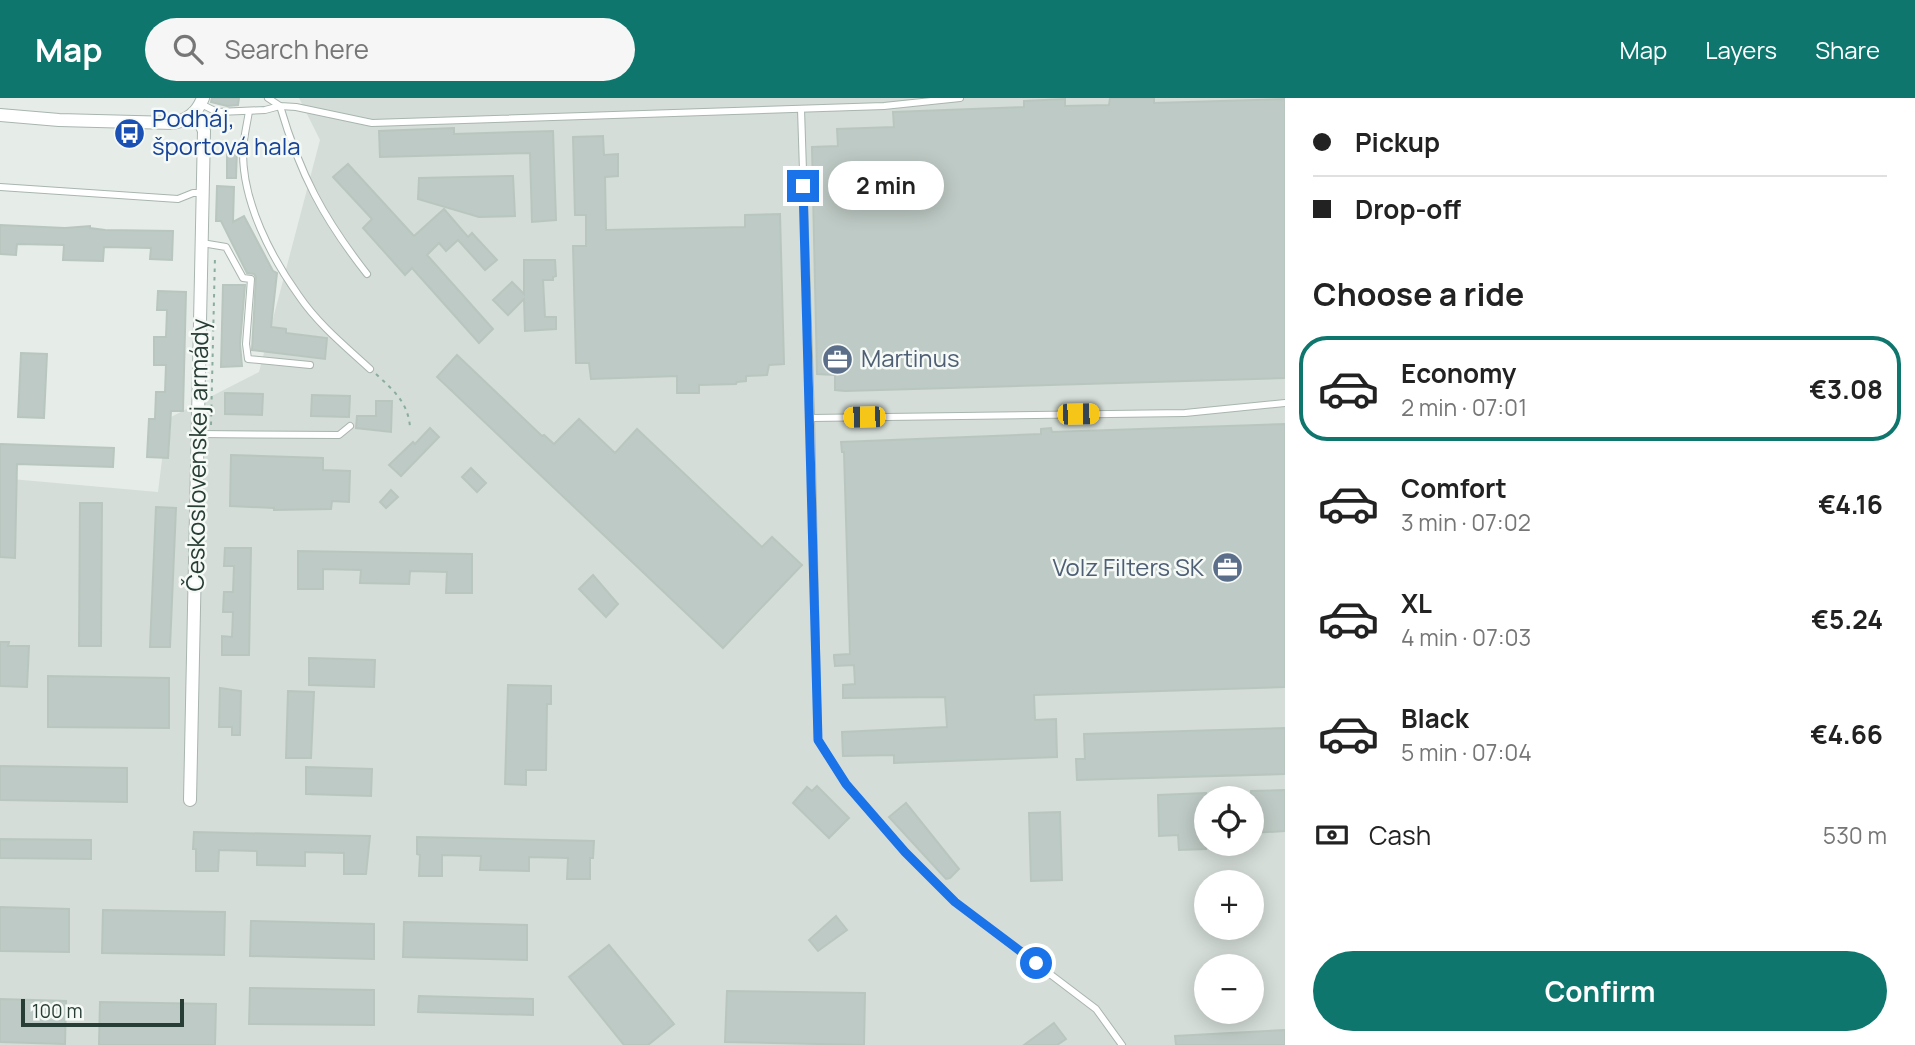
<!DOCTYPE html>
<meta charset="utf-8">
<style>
:root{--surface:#fff;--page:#f6f6f6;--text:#222;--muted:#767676;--line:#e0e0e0;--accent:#0f766e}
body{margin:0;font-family:Manrope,sans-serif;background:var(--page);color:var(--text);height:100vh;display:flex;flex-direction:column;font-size:26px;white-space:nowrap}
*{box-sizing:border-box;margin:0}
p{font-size:23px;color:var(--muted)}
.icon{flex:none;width:38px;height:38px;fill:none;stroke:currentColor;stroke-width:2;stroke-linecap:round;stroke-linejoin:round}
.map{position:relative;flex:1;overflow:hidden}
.panel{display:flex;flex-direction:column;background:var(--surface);width:630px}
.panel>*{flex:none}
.guide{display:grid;align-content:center;height:154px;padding:0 28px;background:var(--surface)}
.controls{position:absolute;left:1194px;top:688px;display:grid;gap:14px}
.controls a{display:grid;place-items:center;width:70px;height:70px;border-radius:50%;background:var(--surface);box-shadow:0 4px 18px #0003;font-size:35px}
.scale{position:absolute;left:21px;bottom:18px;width:163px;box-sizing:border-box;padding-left:7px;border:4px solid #273d35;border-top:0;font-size:19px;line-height:24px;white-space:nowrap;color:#273d35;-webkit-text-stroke:5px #f6faf7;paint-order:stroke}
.end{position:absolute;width:32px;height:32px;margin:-16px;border:9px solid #1a73e8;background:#fff;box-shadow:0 0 0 4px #fff}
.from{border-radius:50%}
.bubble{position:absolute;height:49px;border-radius:24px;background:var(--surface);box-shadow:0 4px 18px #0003;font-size:23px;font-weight:700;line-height:49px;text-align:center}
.car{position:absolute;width:21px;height:42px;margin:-21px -10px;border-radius:9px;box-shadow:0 0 5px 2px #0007;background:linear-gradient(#f5c518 24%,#345 0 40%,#f5c518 0 76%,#345 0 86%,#f5c518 0)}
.guide b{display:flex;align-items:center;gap:24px;height:66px;font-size:26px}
.guide b+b{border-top:2px solid var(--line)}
.guide i{width:18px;height:18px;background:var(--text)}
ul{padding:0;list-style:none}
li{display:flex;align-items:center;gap:21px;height:105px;margin:0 14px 10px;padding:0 14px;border:4px solid transparent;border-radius:28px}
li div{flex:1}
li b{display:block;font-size:26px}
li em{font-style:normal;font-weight:700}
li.on{border-color:var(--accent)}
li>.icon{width:63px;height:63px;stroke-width:1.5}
h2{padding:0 28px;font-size:32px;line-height:84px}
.pay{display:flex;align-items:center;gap:18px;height:77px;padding:0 28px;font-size:26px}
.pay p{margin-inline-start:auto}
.action{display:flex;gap:14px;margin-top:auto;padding:14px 28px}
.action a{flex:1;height:80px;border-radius:42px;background:var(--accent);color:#fff;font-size:28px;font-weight:700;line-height:80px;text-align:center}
header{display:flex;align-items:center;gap:42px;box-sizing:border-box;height:98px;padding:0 35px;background:var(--accent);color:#fff}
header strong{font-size:33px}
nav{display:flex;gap:38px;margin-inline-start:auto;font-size:24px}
.search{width:490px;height:63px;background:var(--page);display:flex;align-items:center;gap:18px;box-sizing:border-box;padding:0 24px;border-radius:38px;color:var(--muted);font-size:26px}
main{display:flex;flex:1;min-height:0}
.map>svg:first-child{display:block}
.built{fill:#d4ddd8;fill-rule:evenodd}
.building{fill:#becac5;stroke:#b9c6bf;stroke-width:2}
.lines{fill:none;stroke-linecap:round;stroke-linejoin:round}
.service-casing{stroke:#a9b5af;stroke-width:8}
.minor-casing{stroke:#a9b5af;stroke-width:14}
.path{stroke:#8aad9e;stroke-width:2;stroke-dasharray:3.5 5;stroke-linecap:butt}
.service{stroke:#fff;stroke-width:6}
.minor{stroke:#fff;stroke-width:12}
.route{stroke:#1a73e8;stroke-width:9}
.labels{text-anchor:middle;stroke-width:5;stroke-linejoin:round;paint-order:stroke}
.transit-label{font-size:24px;fill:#164399;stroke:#f6faf7;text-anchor:start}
.service-label{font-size:24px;fill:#4e5e75;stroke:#f6faf7;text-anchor:start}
.street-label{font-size:24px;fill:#273d35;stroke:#f6faf7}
</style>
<header>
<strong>Map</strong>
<div class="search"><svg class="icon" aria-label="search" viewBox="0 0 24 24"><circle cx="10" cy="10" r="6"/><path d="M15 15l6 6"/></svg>Search here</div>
<nav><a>Map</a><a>Layers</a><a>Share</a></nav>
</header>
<main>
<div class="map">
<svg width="1285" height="947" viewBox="0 0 1285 947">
<rect width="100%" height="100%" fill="#e6ede9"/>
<path class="built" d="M299,0H1285V947H0V380L158,394L167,321L259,274L320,42ZM1206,700H1251V746H1206ZM1206,784H1251V830H1206ZM1206,868H1251V914H1206Z"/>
<g class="building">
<polygon points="212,0 239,0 238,7 227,8 211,4"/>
<polygon points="1110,0 1154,0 1154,5 1285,1 1285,280 845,293 835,292 835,277 817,276 812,49 838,48 837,31 894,29 893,14 1024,9 1024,3 1065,1 1065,8 1109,7"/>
<polygon points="454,30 454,36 553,33 556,122 532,124 530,55 380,59 379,33"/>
<polygon points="603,38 604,57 618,56 618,78 605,79 606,132 745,129 745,117 780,116 784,266 769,267 767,277 746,278 746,283 737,284 736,286 699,287 699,295 677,295 677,278 591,281 589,265 576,265 573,148 586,148 586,117 575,117 573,39"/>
<polygon points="227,50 237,50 236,80 227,80"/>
<polygon points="348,66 414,138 444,111 468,139 472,135 497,162 485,172 458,142 446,153 439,145 427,157 493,231 479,245 412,170 405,177 363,130 372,121 333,79"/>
<polygon points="513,78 515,118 479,119 418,101 419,80"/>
<polygon points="217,88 234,89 233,124 244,118 273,173 277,175 271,229 286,231 286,235 327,240 325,261 252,252 256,179 254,176 247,175 221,123 216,123"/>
<polygon points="0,127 65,130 90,128 90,130 105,132 173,133 172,162 150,161 151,150 104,149 103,163 63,162 64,147 17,146 16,157 0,156"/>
<polygon points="524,162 555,162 556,178 553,179 553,182 543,182 545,219 556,219 556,231 525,233 524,201 508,217 493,202 512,184 524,196"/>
<polygon points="223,187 245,187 240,246 242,268 221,269"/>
<polygon points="158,193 186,194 183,313 171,313 168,360 147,359 149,321 155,321 156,294 165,294 166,267 154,267 154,239 166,239 167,212 157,212"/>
<polygon points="21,255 47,256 44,320 18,319"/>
<polygon points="457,257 542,338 544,337 554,346 579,321 615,355 637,331 762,449 772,439 802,467 723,550 437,279"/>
<polygon points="225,295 263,296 262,317 225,316"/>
<polygon points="312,297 350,298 349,319 311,318"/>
<polygon points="376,303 392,303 391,334 356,330 357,318 376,318"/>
<polygon points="1285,326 1285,589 1034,597 1035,622 1056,621 1057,659 894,665 894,657 843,658 842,634 947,629 945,599 843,600 843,587 855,586 854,567 835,568 834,559 834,557 850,556 844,354 842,354 841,344 1041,336 1041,331 1051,330 1052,334"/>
<polygon points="430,330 439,339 401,378 389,367 413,344 415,346"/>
<polygon points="0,346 114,350 113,369 17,366 15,460 0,459"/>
<polygon points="231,357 323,360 323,372 350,373 349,404 332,403 331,411 274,412 274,410 230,408"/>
<polygon points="471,370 486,385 477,394 462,379"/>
<polygon points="391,392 398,399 386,410 380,404"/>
<polygon points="80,405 102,405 101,548 79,548"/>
<polygon points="156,409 176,410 170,549 150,549"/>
<polygon points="225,450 251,450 249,557 222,557 222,538 232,539 233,514 223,514 224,494 233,494 234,468 224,468"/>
<polygon points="298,453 472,456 472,495 446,495 447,474 410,473 409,486 360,485 361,472 323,471 323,491 298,491"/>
<polygon points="593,477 618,506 606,519 579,491"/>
<polygon points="0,544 9,544 8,548 29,548 27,589 0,588"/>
<polygon points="309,560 375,562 374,589 309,587"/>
<polygon points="48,578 169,580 169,630 48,629"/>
<polygon points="508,587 551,588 551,606 547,606 546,672 526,672 526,687 505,686"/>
<polygon points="220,590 241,593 240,637 232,637 232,629 219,629"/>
<polygon points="288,593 314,594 311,660 286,660"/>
<polygon points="1285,630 1285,676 1077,682 1076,661 1085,661 1084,636"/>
<polygon points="0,668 127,670 127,704 0,702"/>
<polygon points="306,669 372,671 371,698 306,696"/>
<polygon points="817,688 849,720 829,740 793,705 807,689 812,693"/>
<polygon points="1285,692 1285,733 1251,735 1251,693"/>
<polygon points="1206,695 1206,751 1179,752 1178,737 1159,738 1158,697"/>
<polygon points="906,705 959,771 950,780 946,781 889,719"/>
<polygon points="1060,714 1062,782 1031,783 1029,715"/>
<polygon points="194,734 370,738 366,776 344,776 344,755 305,754 305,768 257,767 257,753 219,752 218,773 196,773 196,751 193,751"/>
<polygon points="417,739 594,743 593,760 590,760 590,781 567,781 568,760 529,759 529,773 480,772 481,758 442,757 442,778 419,778 420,757 417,756"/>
<polygon points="0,741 91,742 91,761 0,760"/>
<polygon points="0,809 69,811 69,854 0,853"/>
<polygon points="103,812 225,814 224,857 102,855"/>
<polygon points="836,818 847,832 818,853 809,842"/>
<polygon points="251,823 374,826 374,861 250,858"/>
<polygon points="404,824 527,827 527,862 403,859"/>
<polygon points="609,847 674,926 648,947 624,947 569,879"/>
<polygon points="250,890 374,892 374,927 249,926"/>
<polygon points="727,893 865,895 864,947 725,944"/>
<polygon points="419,898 533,901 533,917 418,914"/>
<polygon points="0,901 66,903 65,946 0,944"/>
<polygon points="100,904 216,906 215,947 99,947"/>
<polygon points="1054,925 1066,941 1057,947 1024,947"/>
<polygon points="1285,932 1285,947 1176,947 1175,938"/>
</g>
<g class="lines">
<defs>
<g id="service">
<polyline points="268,0 280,8 296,9 372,25 884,8 960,0"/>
<path d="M201,6L217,14L265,12L280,8C300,76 323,120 367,176"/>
<polyline points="801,11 811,320 1185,315 1285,305"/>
<path d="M249,13C247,27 243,41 243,55C243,105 271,159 299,198C318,226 345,248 370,271"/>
<polyline points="0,89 178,101 193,95 203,95"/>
<polyline points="202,145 226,149 243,180 251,181 246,246 248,261 310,267"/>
<polyline points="811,320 818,642 846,686 905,754 955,804 1096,911 1122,947"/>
<polyline points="198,336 339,337 350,328"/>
</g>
<g id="minor">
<path d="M0,17L59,22L173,25C188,22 197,15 203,0"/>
<polyline points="190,702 204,33 196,14"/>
</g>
</defs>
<use href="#service" class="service-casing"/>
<use href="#minor" class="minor-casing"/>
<g class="path">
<path d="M376,276C393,292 408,304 410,329"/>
<polyline points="211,327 215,158"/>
</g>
<use href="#service" class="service"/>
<use href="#minor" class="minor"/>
</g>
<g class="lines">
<polyline class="route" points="803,88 818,642 846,686 905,754 955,804 1036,865"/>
</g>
<defs>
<symbol id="bus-disc" viewBox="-11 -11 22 22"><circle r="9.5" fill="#1a4fb4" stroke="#f6faf7"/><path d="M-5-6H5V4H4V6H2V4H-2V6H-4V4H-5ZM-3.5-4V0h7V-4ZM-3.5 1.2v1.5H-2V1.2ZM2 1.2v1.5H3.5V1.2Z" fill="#fff"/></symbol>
<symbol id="office-disc" viewBox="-11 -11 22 22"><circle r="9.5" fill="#5c6f8a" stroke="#f6faf7"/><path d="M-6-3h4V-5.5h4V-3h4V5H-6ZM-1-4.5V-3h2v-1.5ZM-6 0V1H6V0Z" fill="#fff"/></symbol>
</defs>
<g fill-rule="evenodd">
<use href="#bus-disc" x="112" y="18" width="35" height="35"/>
<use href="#office-disc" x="820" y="244" width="35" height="35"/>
<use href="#office-disc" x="1210" y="452" width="35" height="35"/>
</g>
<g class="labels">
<g class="transit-label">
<text x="152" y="29">Podháj,<tspan x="152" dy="28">športová hala</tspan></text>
</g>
<g class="service-label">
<text x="861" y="269">Martinus</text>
<text x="1204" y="478" text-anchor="end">Volz Filters SK</text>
</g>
<g class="street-label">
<text transform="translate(198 357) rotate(-89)" y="8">Československej armády</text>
</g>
</g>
</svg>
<div class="controls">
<a><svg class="icon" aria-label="locate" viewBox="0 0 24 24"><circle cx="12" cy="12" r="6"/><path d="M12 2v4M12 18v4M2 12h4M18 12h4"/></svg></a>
<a>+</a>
<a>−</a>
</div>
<div class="scale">100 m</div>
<i class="end from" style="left:1036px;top:865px"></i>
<i class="end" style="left:803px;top:88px"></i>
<div class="bubble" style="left:828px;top:63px;width:116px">2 min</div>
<i class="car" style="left:1078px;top:316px;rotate:89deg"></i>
<i class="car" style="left:864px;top:319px;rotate:269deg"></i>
</div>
<section class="panel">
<div class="guide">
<b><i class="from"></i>Pickup</b>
<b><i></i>Drop-off</b>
</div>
<h2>Choose a ride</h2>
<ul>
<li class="on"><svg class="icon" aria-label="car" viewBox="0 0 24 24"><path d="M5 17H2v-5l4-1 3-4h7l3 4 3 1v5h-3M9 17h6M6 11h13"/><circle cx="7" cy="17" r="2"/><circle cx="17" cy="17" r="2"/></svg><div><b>Economy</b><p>2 min · 07:01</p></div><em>€3.08</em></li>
<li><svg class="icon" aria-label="car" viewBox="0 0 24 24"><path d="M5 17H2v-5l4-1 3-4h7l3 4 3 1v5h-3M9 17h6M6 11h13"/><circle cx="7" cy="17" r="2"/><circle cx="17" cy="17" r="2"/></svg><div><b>Comfort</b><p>3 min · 07:02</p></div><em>€4.16</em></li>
<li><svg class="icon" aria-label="car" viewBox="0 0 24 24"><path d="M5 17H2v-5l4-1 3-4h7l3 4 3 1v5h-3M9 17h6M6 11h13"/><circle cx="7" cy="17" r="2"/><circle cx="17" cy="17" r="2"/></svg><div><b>XL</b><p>4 min · 07:03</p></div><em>€5.24</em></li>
<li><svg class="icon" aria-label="car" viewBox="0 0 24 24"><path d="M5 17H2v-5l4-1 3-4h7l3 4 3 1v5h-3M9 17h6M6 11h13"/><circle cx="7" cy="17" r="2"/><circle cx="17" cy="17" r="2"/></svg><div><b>Black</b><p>5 min · 07:04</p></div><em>€4.66</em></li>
</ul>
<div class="pay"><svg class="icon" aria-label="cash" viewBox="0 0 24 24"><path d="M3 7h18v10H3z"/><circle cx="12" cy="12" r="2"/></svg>Cash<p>530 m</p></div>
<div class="action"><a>Confirm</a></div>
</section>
</main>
